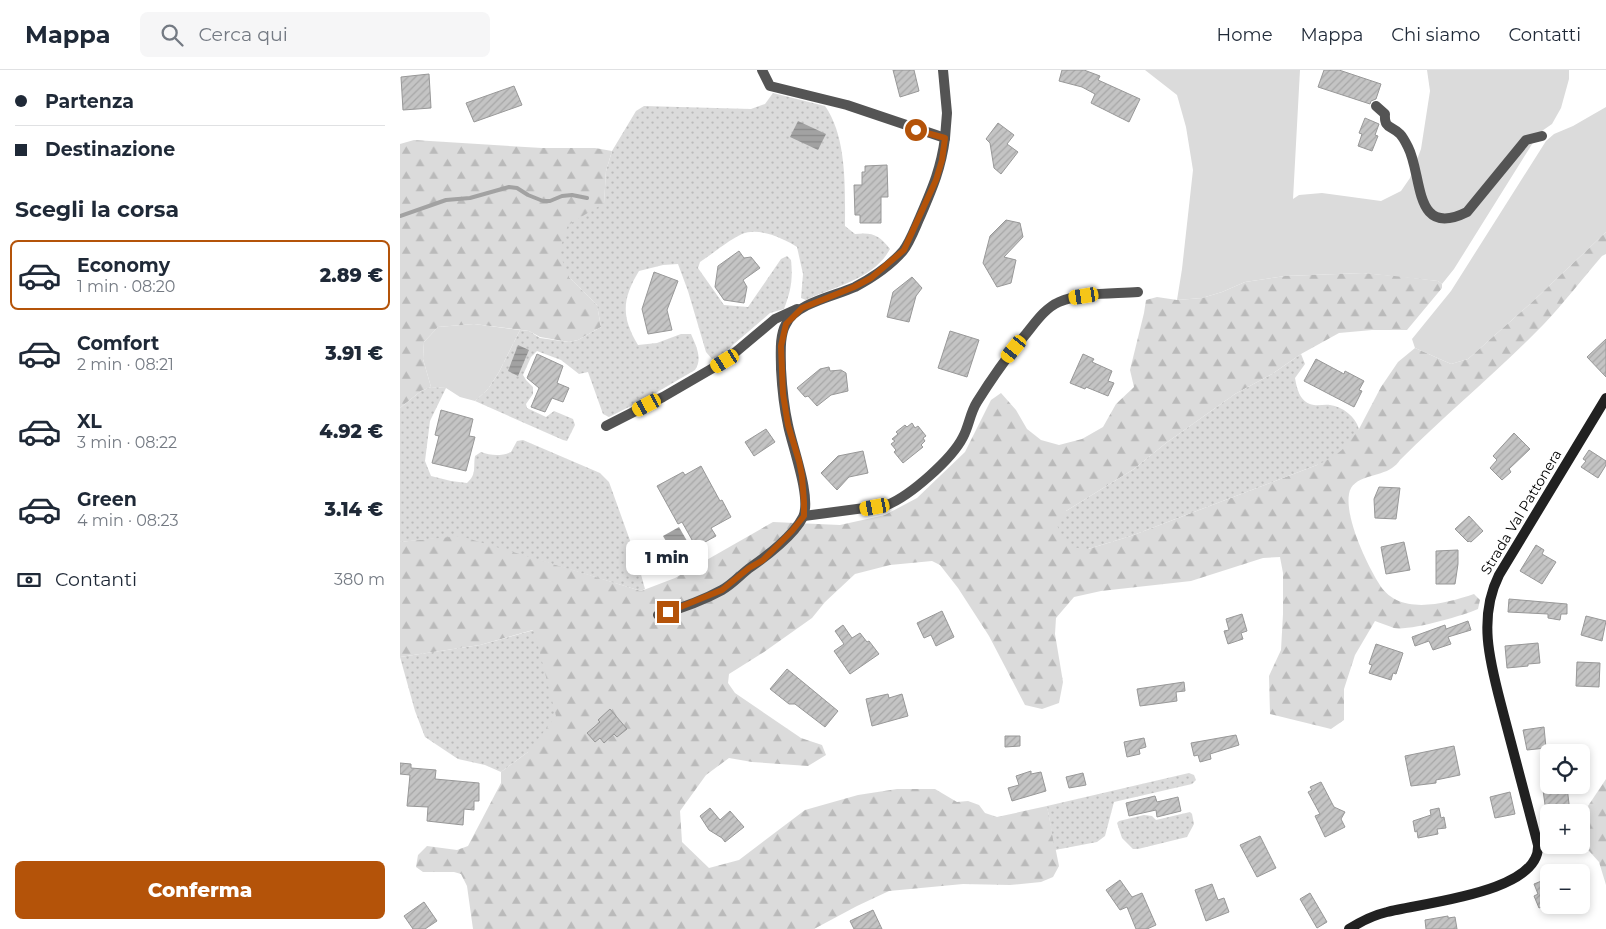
<!DOCTYPE html>
<html lang="it">
<meta charset="utf-8">
<style>
:root{--surface:#fff;--page:#f6f6f7;--text:#1f2937;--muted:#747a83;--line:#e0e1e3;--accent:#b45309}
body{margin:0;font-family:Montserrat,sans-serif;background:var(--page);color:var(--text);height:100vh;display:flex;flex-direction:column;font-size:19px;white-space:nowrap}
*{box-sizing:border-box;margin:0}
p{font-size:16px;color:var(--muted)}
.icon{flex:none;width:28px;height:28px;fill:none;stroke:currentColor;stroke-width:2;stroke-linecap:round;stroke-linejoin:round}
.map{position:relative;flex:1;overflow:hidden}
.sheet{display:flex;flex-direction:column;background:var(--surface);width:400px}
.sheet>*{flex:none}
.hud{display:grid;align-content:center;height:110px;padding:0 15px;background:var(--surface)}
.tools{position:absolute;left:1140px;top:674px;display:grid;gap:10px}
.tools a{display:grid;place-items:center;width:50px;height:50px;border-radius:8px;background:var(--surface);box-shadow:0 2px 8px #0003;font-size:25px}
.end{position:absolute;width:22px;height:22px;margin:-11px;border:6px solid #b45309;background:#fff;box-shadow:0 0 0 2px #fff}
.from{border-radius:50%}
.bubble{position:absolute;height:35px;border-radius:8px;background:var(--surface);box-shadow:0 2px 8px #0003;font-size:16px;font-weight:800;line-height:35px;text-align:center}
.car{position:absolute;width:15px;height:30px;margin:-15px -8px;border-radius:6px;box-shadow:0 0 4px 1px #0007;background:linear-gradient(#f5c518 24%,#345 0 40%,#f5c518 0 76%,#345 0 86%,#f5c518 0)}
.hud b{display:flex;align-items:center;gap:18px;height:48px;font-size:19px}
.hud b+b{border-top:1px solid var(--line)}
.hud i{width:12px;height:12px;background:var(--text)}
ul{padding:0;list-style:none}
li{display:flex;align-items:center;gap:15px;height:70px;margin:0 10px 8px;padding:0 5px;border:2px solid transparent;border-radius:8px}
li div{flex:1}
li b{display:block;font-size:19px}
li em{font-style:normal;font-weight:800}
li.active{border-color:var(--accent)}
li>.icon{width:45px;height:45px;stroke-width:1.5}
h2{padding:0 15px;font-size:22px;line-height:60px}
.pay{display:flex;align-items:center;gap:12px;height:55px;padding:0 15px;font-size:19px}
.pay p{margin-inline-start:auto}
.action{display:flex;gap:10px;margin-top:auto;padding:10px 15px}
.action a{flex:1;height:58px;border-radius:8px;background:var(--accent);color:#fff;font-size:20px;font-weight:800;line-height:58px;text-align:center}
header{display:flex;align-items:center;gap:30px;box-sizing:border-box;height:70px;padding:0 25px;background:var(--surface);border-bottom:1px solid var(--line)}
header strong{font-size:24px}
nav{display:flex;gap:28px;margin-inline-start:auto;font-size:18px}
.search{width:350px;height:45px;background:var(--page);display:flex;align-items:center;gap:12px;box-sizing:border-box;padding:0 18px;border-radius:8px;color:var(--muted);font-size:19px}
main{display:flex;flex:1;min-height:0}
.map>svg:first-child{display:block}
.grass{fill:#dbdbdb}
.forest{fill:url(#forest-firs)}
.garden{fill:url(#garden-dots)}
.water{fill:url(#water-rules)}
.lines{fill:none;stroke-linecap:round;stroke-linejoin:round}
.stream{stroke:#a2a2a2;stroke-width:4}
.building{fill:url(#building-hatch);stroke:#989898}
.street{stroke:#545454;stroke-width:10}
.secondary{stroke:#212121;stroke-width:10}
.route{stroke:#b45309;stroke-width:6}
.labels{text-anchor:middle;stroke-width:5;stroke-linejoin:round;paint-order:stroke}
.street-label{font-size:14px;fill:#000;stroke:#fff}
</style>
<header>
<strong>Mappa</strong>
<div class="search"><svg class="icon" aria-label="search" viewBox="0 0 24 24"><circle cx="10" cy="10" r="6"/><path d="M15 15l6 6"/></svg>Cerca qui</div>
<nav><a>Home</a><a>Mappa</a><a>Chi siamo</a><a>Contatti</a></nav>
</header>
<main>
<section class="sheet">
<div class="hud">
<b><i class="from"></i>Partenza</b>
<b><i></i>Destinazione</b>
</div>
<h2>Scegli la corsa</h2>
<ul>
<li class="active"><svg class="icon" aria-label="car" viewBox="0 0 24 24"><path d="M5 17H2v-5l4-1 3-4h7l3 4 3 1v5h-3M9 17h6M6 11h13"/><circle cx="7" cy="17" r="2"/><circle cx="17" cy="17" r="2"/></svg><div><b>Economy</b><p>1 min · 08:20</p></div><em>2.89 €</em></li>
<li><svg class="icon" aria-label="car" viewBox="0 0 24 24"><path d="M5 17H2v-5l4-1 3-4h7l3 4 3 1v5h-3M9 17h6M6 11h13"/><circle cx="7" cy="17" r="2"/><circle cx="17" cy="17" r="2"/></svg><div><b>Comfort</b><p>2 min · 08:21</p></div><em>3.91 €</em></li>
<li><svg class="icon" aria-label="car" viewBox="0 0 24 24"><path d="M5 17H2v-5l4-1 3-4h7l3 4 3 1v5h-3M9 17h6M6 11h13"/><circle cx="7" cy="17" r="2"/><circle cx="17" cy="17" r="2"/></svg><div><b>XL</b><p>3 min · 08:22</p></div><em>4.92 €</em></li>
<li><svg class="icon" aria-label="car" viewBox="0 0 24 24"><path d="M5 17H2v-5l4-1 3-4h7l3 4 3 1v5h-3M9 17h6M6 11h13"/><circle cx="7" cy="17" r="2"/><circle cx="17" cy="17" r="2"/></svg><div><b>Green</b><p>4 min · 08:23</p></div><em>3.14 €</em></li>
</ul>
<div class="pay"><svg class="icon" aria-label="cash" viewBox="0 0 24 24"><path d="M3 7h18v10H3z"/><circle cx="12" cy="12" r="2"/></svg>Contanti<p>380 m</p></div>
<div class="action"><a>Conferma</a></div>
</section>
<div class="map">
<svg width="1206" height="859" viewBox="0 0 1206 859">
<defs>
<pattern id="forest-firs" width="22" height="20" patternUnits="userSpaceOnUse" patternTransform="scale(1.25)"><rect width="22" height="20" fill="#dbdbdb"/><path d="M5 1l3.5 6h-7zM16 11l3.5 6h-7z" fill="#bababa"/></pattern>
<pattern id="garden-dots" width="8" height="8" patternUnits="userSpaceOnUse" patternTransform="scale(1.25)"><rect width="8" height="8" fill="#dbdbdb"/><path d="M2 2h.1M6 6h.1" fill="none" stroke="#bababa" stroke-width="1.8" stroke-linecap="round"/></pattern>
<pattern id="water-rules" width="6" height="5" patternUnits="userSpaceOnUse" patternTransform="scale(1.25)"><rect width="6" height="5" fill="#a2a2a2"/><path d="M0 2.5h6" fill="none" stroke="#8a8a8a"/></pattern>
<pattern id="building-hatch" width="6" height="6" patternUnits="userSpaceOnUse" patternTransform="scale(1.25)"><rect width="6" height="6" fill="#c4c4c4"/><path d="M-1 1l2-2M0 6l6-6M5 7l2-2" fill="none" stroke="#a7a7a7"/></pattern>
</defs>
<rect width="100%" height="100%" fill="#fff"/>
<g class="grass">
<polygon points="745,0 900,0 893,129 899,125 922,123 981,131 1001,121 1010,108 1021,79 1030,21 1027,0 1169,0 1169,9 1161,38 1152,54 1139,63 1054,199 1042,214 1038,211 963,203 885,206 845,212 822,222 802,228 777,230 782,199 793,100 786,57 777,25"/>
<polygon points="1206,37 1206,162 1131,233 1068,289 1051,294 1015,278 1012,269 1051,221 1146,71 1154,64 1173,56"/>
<polygon points="74,254 120,260 99,302 88,319 75,331 60,327 46,318 31,317 23,289 24,272 38,257"/>
</g>
<g class="forest">
<polygon points="14,70 142,78 195,78 212,81 206,101 204,134 196,139 169,207 197,235 201,257 178,270 169,272 140,267 129,261 74,254 38,257 24,272 23,289 31,317 21,321 0,338 0,74"/>
<path d="M1206,162V184L1202,186C1182,209 1164,233 1143,255C1097,302 1046,344 1000,390C998,393 995,396 992,398C980,407 952,405 949,424C945,448 966,492 978,512C997,547 1044,534 1074,524L1080,530L1078,539C1062,546 1010,561 994,558C988,556 981,553 975,551L955,585L944,619V650L931,659L870,644L869,606L881,580L883,544V503L880,487L863,488L791,511L701,521L674,527L656,548L655,564L663,612L659,633L642,639L625,635L589,566L558,518L540,495L532,491L490,495L455,504L425,532L412,548L364,582L329,604L328,613L335,623L401,668L422,675L426,685L408,696L352,692L329,688L306,705L280,741L282,772L309,798L339,790L405,740L458,725L497,719H535L557,732L568,731L579,735L585,743L597,747L647,736L659,796L653,807L641,812L610,815L563,814L489,821L457,836L414,859H73L67,816L61,804L54,802H23L16,797L18,785L27,776L57,780L68,776L101,713V702L128,682L133,560L80,575L0,587V472L60,465L241,521L275,508L373,452L440,455L485,445L517,428L565,382L591,330L601,323L616,340L627,359L641,370L659,375L682,369L703,357L716,334L734,317L730,300L744,243L746,230L757,227L777,230L802,228L822,222L845,212L885,206L963,203L1005,207L1038,211L1042,214V218L1007,260H972L939,263L901,284L872,304L835,324L766,373L734,399L666,441L688,479L731,466L917,395L959,359L981,317L998,292L1015,278L1051,294L1068,289L1131,233Z"/>
<polygon points="1206,709 1206,815 1199,792 1181,772 1182,745"/>
</g>
<g class="garden">
<path d="M373,23L425,36C447,67 445,118 445,156L455,164C473,162 479,165 490,179C474,209 435,216 406,230L401,228L403,204L397,177C383,168 359,157 342,164C327,171 314,183 300,192L298,198L324,235L348,237L381,189L387,186L391,190C393,209 391,221 384,239L370,243L320,286L312,289L306,282L288,221L278,194L263,195L239,201C222,229 221,247 238,275L257,273L281,264H291C296,276 303,288 295,300L247,328L209,347L203,344L188,302L179,304L161,290L137,281L131,287L123,305L126,310L133,317V324L126,334L127,338L146,347L154,341L173,349L175,355L167,371L163,370L75,331L88,319L99,302L120,260L129,261L140,268L169,272L178,270L201,257L197,235L169,207L159,182L168,155L204,133L206,101L212,81L236,41L244,36L351,39L365,34Z"/>
<path d="M901,284L905,294L895,308C897,319 900,333 914,335C919,336 925,334 930,335C943,337 955,346 959,359C945,378 940,385 917,395L731,466L688,479L670,477L660,465L657,454L666,441L734,399L766,373L835,324L872,304Z"/>
<path d="M31,317L46,318L30,351L25,391L31,406L51,411L67,413C77,404 73,398 75,386L81,382C91,386 102,386 111,382L117,371L123,370L200,403L209,412L237,490L245,519L241,521L60,466L0,472V338L21,321Z"/>
<polygon points="134,560 156,646 128,682 101,702 85,695 58,689 25,667 15,641 0,587 80,575"/>
<polygon points="789,703 794,705 796,710 792,714 714,732 705,766 697,772 655,780 647,736"/>
<polygon points="790,742 792,744 794,754 787,767 738,779 733,779 722,768 717,753 719,751 744,745 752,746 756,750"/>
</g>
<g class="water">
<polygon points="398,51 426,64 418,80 390,67"/>
<polygon points="118,275 129,280 118,306 108,301"/>
<polygon points="279,457 298,490 282,499 263,466"/>
</g>
<g class="lines">
<polyline class="stream" points="0,146 46,130 70,128 109,117 117,118 128,125 143,131 150,131 162,126 172,125 187,128"/>
</g>
<g class="building">
<polygon points="493,0 514,0 519,21 500,27"/>
<polygon points="662,0 684,0 700,6 698,10 740,29 729,52 691,33 695,24 682,17 659,11"/>
<polygon points="924,0 939,0 981,14 976,29 971,31 970,34 918,17"/>
<polygon points="29,4 31,38 3,40 1,7"/>
<polygon points="114,16 122,35 74,52 66,33"/>
<polygon points="965,48 979,54 975,65 978,66 972,81 958,76 962,64 959,63"/>
<polygon points="598,53 614,65 607,74 618,82 601,104 594,98 590,73 586,69"/>
<polygon points="487,95 488,127 481,127 481,153 460,153 460,145 455,145 454,115 462,115 462,102 465,102 465,96"/>
<polygon points="606,150 620,153 623,167 604,187 616,190 611,213 597,217 583,193 590,166"/>
<polygon points="339,181 344,188 351,187 360,198 343,210 347,217 344,233 324,230 315,217 318,196"/>
<polygon points="254,202 278,211 267,240 272,260 248,264 242,239"/>
<polygon points="512,207 522,218 516,226 509,252 487,247 493,222"/>
<polygon points="550,261 579,270 567,307 538,298"/>
<polygon points="1206,269 1206,307 1187,287"/>
<polygon points="137,284 163,296 157,313 169,318 163,332 152,328 145,342 131,337 139,318 127,308"/>
<polygon points="683,284 694,289 692,292 712,301 708,311 714,313 708,326 686,317 685,319 670,313"/>
<polygon points="916,289 944,304 945,301 964,311 959,320 962,321 954,337 904,311"/>
<polygon points="429,297 430,301 441,300 446,303 448,321 431,325 417,336 408,326 405,327 397,318 420,299"/>
<polygon points="41,340 73,349 69,366 75,367 66,401 32,393 39,366 35,365"/>
<polygon points="512,353 515,358 518,356 526,366 523,368 525,371 521,375 523,377 503,393 494,382 496,380 491,374 495,371 492,369 498,364 496,362 505,355 507,357"/>
<polygon points="366,359 375,372 354,386 345,372"/>
<polygon points="1114,363 1130,379 1109,399 1111,402 1102,410 1090,398 1097,390 1093,386"/>
<polygon points="1189,380 1206,391 1206,395 1198,408 1181,397 1186,391 1183,389"/>
<polygon points="463,381 468,403 449,407 437,420 421,403 438,386"/>
<polygon points="301,396 320,431 322,430 331,447 311,458 316,466 296,477 282,452 278,454 257,416 283,402 285,405"/>
<polygon points="979,417 1000,418 996,449 975,448 974,429"/>
<polygon points="1069,446 1083,461 1071,472 1069,471 1068,472 1055,459"/>
<polygon points="1004,472 1010,500 986,504 981,477"/>
<polygon points="1136,475 1144,480 1142,484 1156,492 1142,514 1120,501"/>
<polygon points="1058,480 1058,494 1055,514 1036,514 1036,481"/>
<polygon points="1109,529 1167,534 1167,544 1161,544 1160,550 1148,548 1148,544 1108,542"/>
<polygon points="542,541 554,567 536,576 531,565 524,568 517,553"/>
<polygon points="842,544 847,561 841,563 843,569 828,574 824,561 829,560 826,549"/>
<polygon points="1186,546 1206,551 1202,571 1181,565"/>
<polygon points="1068,551 1071,560 1048,567 1051,574 1033,580 1029,571 1015,576 1012,567 1045,555 1046,559"/>
<polygon points="443,555 452,568 460,563 467,572 469,571 479,584 450,604 434,581 444,574 435,561"/>
<polygon points="1138,573 1140,593 1128,594 1128,596 1107,598 1105,576"/>
<polygon points="976,574 1003,583 996,604 993,603 991,610 969,603 972,595 969,594"/>
<polygon points="1177,592 1200,593 1199,617 1176,616"/>
<polygon points="387,599 438,641 425,657 395,634 389,634 370,619"/>
<polygon points="784,612 785,621 776,622 777,631 740,636 737,619"/>
<polygon points="488,624 489,628 502,624 508,646 472,656 466,629"/>
<polygon points="210,639 227,659 217,667 214,664 204,673 200,668 195,672 187,663 200,652 198,650"/>
<polygon points="1144,657 1146,678 1127,680 1123,660"/>
<polygon points="836,665 839,675 810,684 811,689 800,692 798,685 794,686 791,673"/>
<polygon points="605,666 620,666 620,676 605,677"/>
<polygon points="744,668 746,677 739,679 740,684 727,687 724,672"/>
<polygon points="1054,676 1060,705 1036,710 1036,713 1011,716 1005,686"/>
<polygon points="0,693 11,694 11,698 36,700 35,709 79,713 79,731 74,731 74,740 64,739 63,755 27,751 28,737 7,736 10,705 0,704"/>
<polygon points="631,701 631,704 641,702 646,721 612,731 608,718 619,715 616,706"/>
<polygon points="683,703 686,715 669,718 666,707"/>
<polygon points="921,712 934,737 945,742 941,749 945,757 925,767 915,746 920,744 908,722 912,720 910,717"/>
<polygon points="1167,717 1170,742 1146,742 1143,720"/>
<polygon points="1110,722 1115,744 1095,748 1090,727"/>
<polygon points="755,726 757,732 778,727 781,741 757,747 756,740 729,746 726,733"/>
<polygon points="310,738 320,750 330,741 344,757 325,772 322,768 309,760 300,746"/>
<polygon points="1039,738 1041,748 1044,747 1046,758 1037,759 1038,764 1018,768 1017,761 1015,762 1013,751 1031,745 1030,740"/>
<polygon points="860,766 876,798 857,807 840,775"/>
<polygon points="1149,808 1149,834 1139,838 1134,826 1138,824 1134,814"/>
<polygon points="720,810 732,827 742,823 756,855 747,859 736,859 727,837 720,840 706,820"/>
<polygon points="812,814 818,830 824,828 829,842 806,851 795,820"/>
<polygon points="910,823 927,852 917,858 900,829"/>
<polygon points="24,832 37,851 25,859 13,859 4,846"/>
<polygon points="473,840 482,859 454,859 450,851"/>
<polygon points="1048,846 1048,848 1055,847 1057,859 1026,859 1025,850"/>
</g>
<g class="lines">
<g class="street">
<polyline points="543,0 547,43 545,68"/>
<path d="M976,36L985,44C984,59 991,55 1000,64C1003,67 1006,73 1008,77C1023,106 1013,169 1067,142L1126,70L1142,66"/>
<polyline points="206,356 263,327 325,291 375,249 397,239"/>
<path d="M404,446L487,435C510,426 552,389 563,367C569,356 570,343 577,332C592,308 608,285 626,264C635,253 645,238 659,232C682,222 713,224 738,222"/>
<path d="M258,545C279,539 302,531 322,520C333,514 341,504 351,497C367,486 394,465 403,447C412,428 392,376 388,355C384,337 382,318 381,299C381,285 379,266 386,254C396,233 435,226 455,217C472,208 490,196 503,181C510,172 515,158 520,147C532,119 541,99 545,68L447,35L370,16L362,0"/>
</g>
<path class="secondary" d="M949,859C960,852 974,845 987,842C1020,833 1141,823 1138,775C1127,732 1115,689 1104,646C1092,599 1076,551 1099,505L1206,328"/>
</g>
<g class="lines">
<polyline class="route" points="268,542 322,520 349,498 363,490 392,461 404,446 404,432 402,406 399,391 388,355 383,324 381,276 386,254 402,238 454,217 471,208 504,180 536,110 542,90 545,68 516,60"/>
</g>
<g class="labels">
<g class="street-label">
<text transform="translate(1121 442) rotate(-59)" y="5">Strada Val Pattonera</text>
</g>
</g>
</svg>
<div class="tools">
<a><svg class="icon" aria-label="locate" viewBox="0 0 24 24"><circle cx="12" cy="12" r="6"/><path d="M12 2v4M12 18v4M2 12h4M18 12h4"/></svg></a>
<a>+</a>
<a>−</a>
</div>
<i class="end from" style="left:516px;top:60px"></i>
<i class="end" style="left:268px;top:542px"></i>
<div class="bubble" style="left:226px;top:470px;width:82px">1 min</div>
<i class="car" style="left:684px;top:226px;rotate:261deg"></i>
<i class="car" style="left:614px;top:279px;rotate:219deg"></i>
<i class="car" style="left:325px;top:291px;rotate:239deg"></i>
<i class="car" style="left:247px;top:335px;rotate:242deg"></i>
<i class="car" style="left:475px;top:437px;rotate:260deg"></i>
</div>
</main>
